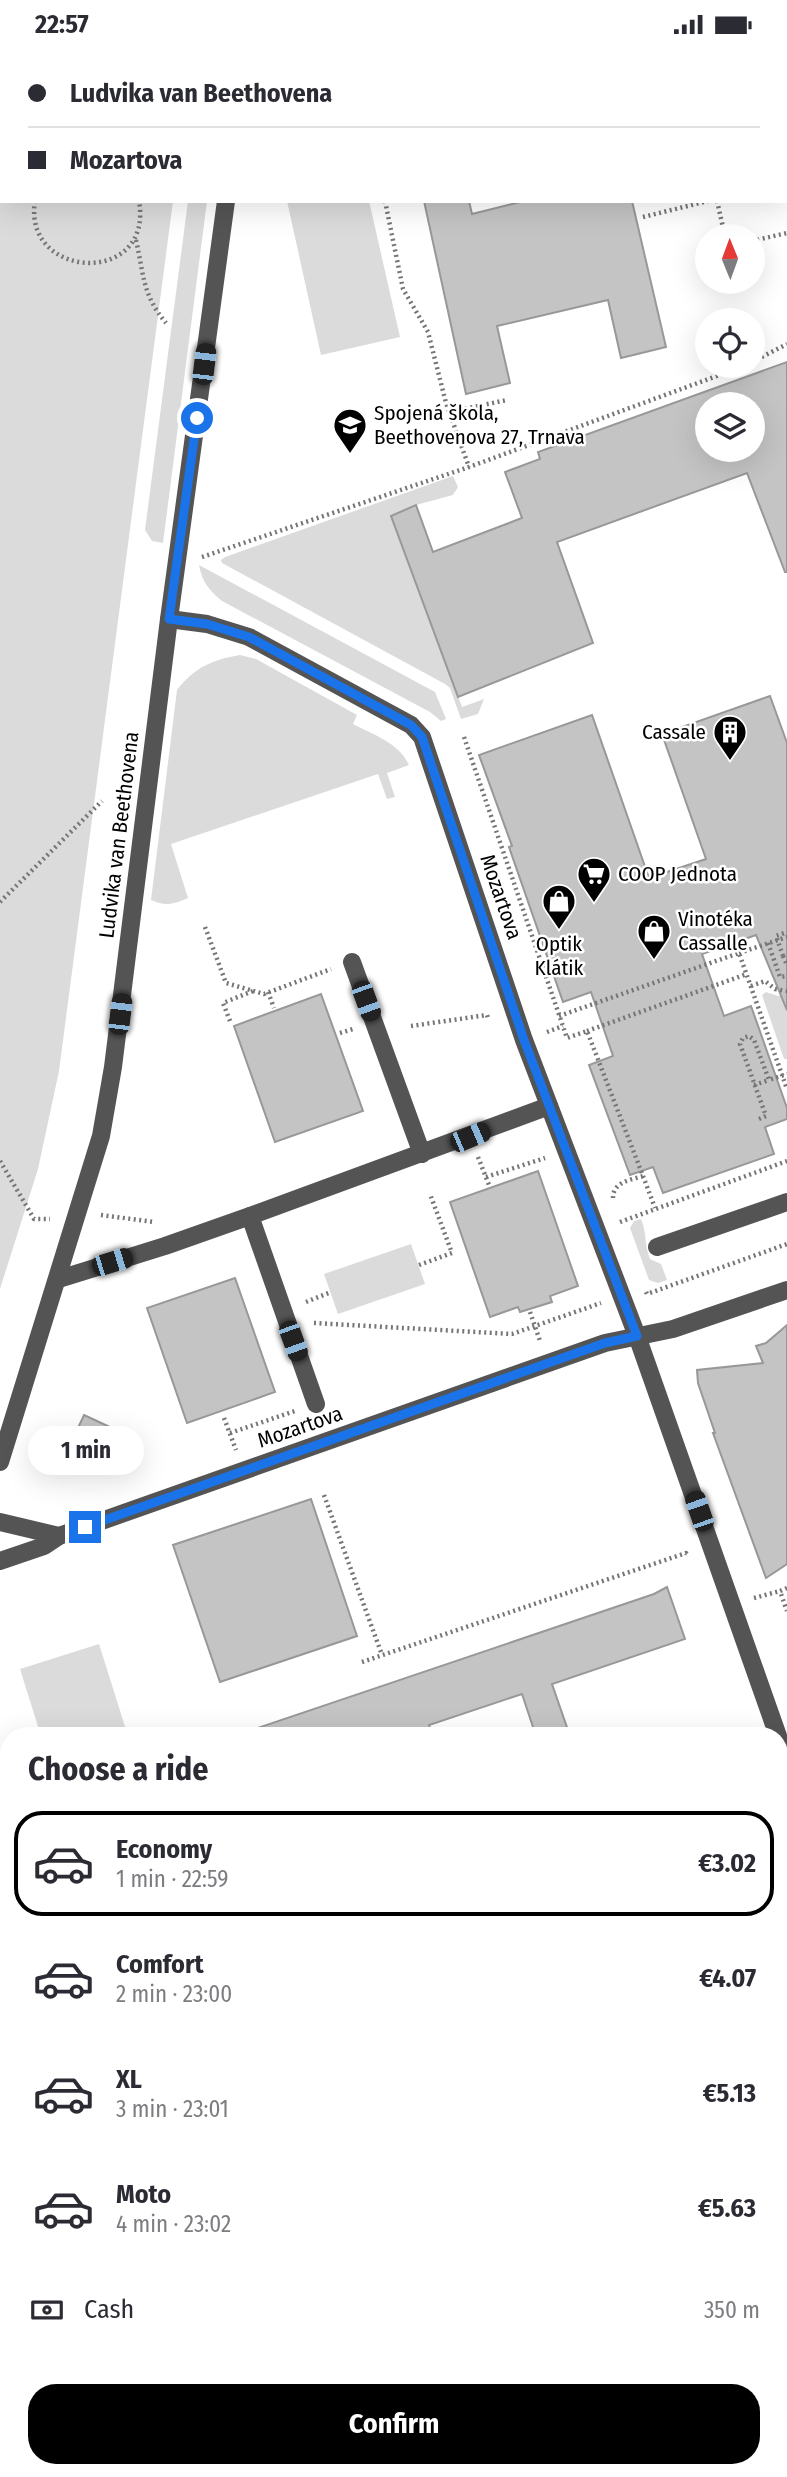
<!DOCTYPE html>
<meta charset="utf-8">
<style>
:root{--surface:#fff;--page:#f7f7f7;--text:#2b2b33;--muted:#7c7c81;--line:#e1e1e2;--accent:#000}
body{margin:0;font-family:"Fira Sans Condensed",sans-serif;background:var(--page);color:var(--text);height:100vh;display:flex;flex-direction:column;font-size:26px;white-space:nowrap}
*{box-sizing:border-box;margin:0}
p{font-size:23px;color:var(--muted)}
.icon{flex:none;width:38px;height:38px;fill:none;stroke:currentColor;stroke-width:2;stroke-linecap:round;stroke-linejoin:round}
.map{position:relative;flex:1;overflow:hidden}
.drawer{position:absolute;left:0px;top:1678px;width:788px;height:751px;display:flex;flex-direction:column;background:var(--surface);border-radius:28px 28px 0 0;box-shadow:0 7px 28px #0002}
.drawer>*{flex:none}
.hud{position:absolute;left:0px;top:0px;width:788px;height:154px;box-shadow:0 7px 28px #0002;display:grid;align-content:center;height:154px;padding:0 28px;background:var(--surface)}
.needle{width:46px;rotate:359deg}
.buttons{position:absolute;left:695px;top:175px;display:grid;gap:14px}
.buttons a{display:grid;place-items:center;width:70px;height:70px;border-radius:50%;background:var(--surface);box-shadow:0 7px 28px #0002;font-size:35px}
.end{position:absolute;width:32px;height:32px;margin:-16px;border:9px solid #1a73e8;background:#fff;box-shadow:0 0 0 4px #fff}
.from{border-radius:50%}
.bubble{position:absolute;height:49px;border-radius:24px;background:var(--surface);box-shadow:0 7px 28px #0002;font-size:23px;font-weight:700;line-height:49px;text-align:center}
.car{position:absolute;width:21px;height:42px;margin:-21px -10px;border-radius:9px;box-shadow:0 0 5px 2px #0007;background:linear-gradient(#222 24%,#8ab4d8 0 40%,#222 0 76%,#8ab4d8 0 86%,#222 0)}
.hud b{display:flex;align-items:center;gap:24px;height:66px;font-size:26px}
.hud b+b{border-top:2px solid var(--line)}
.hud i{width:18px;height:18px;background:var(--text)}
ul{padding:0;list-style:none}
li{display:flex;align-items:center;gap:21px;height:105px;margin:0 14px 10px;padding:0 14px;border:4px solid transparent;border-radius:28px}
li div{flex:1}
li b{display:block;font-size:26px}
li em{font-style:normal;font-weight:700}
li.selected{border-color:var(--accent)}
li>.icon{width:63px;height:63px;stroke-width:1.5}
h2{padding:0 28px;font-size:32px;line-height:84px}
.pay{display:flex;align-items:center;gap:18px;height:77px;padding:0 28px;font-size:26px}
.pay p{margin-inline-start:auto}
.action{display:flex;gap:14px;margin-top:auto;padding:14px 28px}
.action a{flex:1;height:80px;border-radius:28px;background:var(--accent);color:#fff;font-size:28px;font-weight:700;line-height:80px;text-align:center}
.status{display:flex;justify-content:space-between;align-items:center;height:49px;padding:0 35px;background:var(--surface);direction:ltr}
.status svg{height:19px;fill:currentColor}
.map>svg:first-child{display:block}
.green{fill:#dbdbdb}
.building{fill:#c4c4c4;stroke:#989898;stroke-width:2;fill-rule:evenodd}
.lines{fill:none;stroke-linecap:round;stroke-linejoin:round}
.path{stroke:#767676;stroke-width:4.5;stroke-dasharray:2 3.5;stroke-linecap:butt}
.minor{stroke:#545454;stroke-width:18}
.path-bridge{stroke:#767676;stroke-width:4.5;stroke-dasharray:2 3.5;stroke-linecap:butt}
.route{stroke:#1a73e8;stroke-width:9}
.labels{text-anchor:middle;stroke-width:5;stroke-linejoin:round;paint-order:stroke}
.poi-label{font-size:21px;fill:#000;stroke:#fff;text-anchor:start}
.street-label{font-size:21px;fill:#000;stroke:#fff}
</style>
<div class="status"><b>22:57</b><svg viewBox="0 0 49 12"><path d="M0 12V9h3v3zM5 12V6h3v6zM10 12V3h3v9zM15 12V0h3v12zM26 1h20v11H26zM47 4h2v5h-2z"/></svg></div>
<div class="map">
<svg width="787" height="2428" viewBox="0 0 787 2428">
<rect width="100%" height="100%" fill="#fff"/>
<g class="green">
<polygon points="0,0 193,0 192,2 2,2 2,152 173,152 59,1022 38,1120 0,1240"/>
<polygon points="188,152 207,152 163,494 152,492 145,481"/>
<polygon points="287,152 369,152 400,288 321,306"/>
<polygon points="453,427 458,438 453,446 416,456 391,467 462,658 484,650 478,665 461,670 450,639 445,635 222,514 221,511 225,508"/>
<path d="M199,516L435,643L446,670L441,672L430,663L222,552C209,541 202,533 199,516Z"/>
<path d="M240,606L256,610L357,666L353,675C374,686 399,694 409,716L387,724L395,748L387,750L378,725L171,795L188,849C174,855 166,858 151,851L177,641C195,618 212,611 240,606Z"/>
<polygon points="766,943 778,947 787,946 787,1010 784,1010 762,946"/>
<path d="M641,1170C647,1184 644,1195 650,1210L661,1215L667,1231L658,1234L649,1231L630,1179L634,1172Z"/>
<polygon points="411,1195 425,1235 338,1265 324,1225"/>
<polygon points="99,1595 128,1687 41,1687 20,1620"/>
</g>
<g class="building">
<polygon points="424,152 469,152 472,165 524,152 632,152 666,298 621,309 608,251 497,277 510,334 466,345"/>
<path d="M787,313V523H785L747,424L557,493L593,594L458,648L391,467L416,456L433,503L522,469L505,423L540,410L538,403ZM707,355H752V401H707Z"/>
<polygon points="770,647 787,694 787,961 756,886 702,905 724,967 751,957 787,1059 787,1070 765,1078 774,1105 663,1144 653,1118 630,1126 589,1016 613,1007 591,943 563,953 509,798 512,797 479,706 592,666 649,829 706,810 662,685"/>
<polygon points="321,945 363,1062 275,1093 234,977"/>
<polygon points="538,1122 578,1237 550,1247 552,1253 520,1263 518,1258 490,1268 450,1153"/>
<polygon points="235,1229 275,1343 187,1374 147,1259"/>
<polygon points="787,1276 787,1515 766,1529 713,1384 715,1384 698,1334 697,1321 763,1314 756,1297 766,1294"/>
<polygon points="84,1366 112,1379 93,1422 64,1409"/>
<polygon points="311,1450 357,1587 220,1633 173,1496"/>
<polygon points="667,1538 685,1590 552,1635 570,1687 536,1687 522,1645 429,1676 433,1687 250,1687 249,1682 654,1545"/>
</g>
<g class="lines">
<g class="path">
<polyline points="125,0 126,2"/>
<polyline points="682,0 683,2"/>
<polyline points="769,0 770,2"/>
<polyline points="34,2 35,0"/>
<polyline points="543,2 550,0"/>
<polyline points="786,67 787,72"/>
<path d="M35,152C22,231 154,238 139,152"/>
<polyline points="385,152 403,240 428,283 446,354 469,418"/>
<polyline points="717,152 725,187"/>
<polyline points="643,168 708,152"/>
<path d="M136,191C144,226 142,245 166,274"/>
<polyline points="752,192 787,184"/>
<polyline points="752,313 787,295"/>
<polyline points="449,363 507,351"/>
<polyline points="202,508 469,418 744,317"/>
<path d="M464,688L567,989L587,982L643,1127C630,1131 613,1133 613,1149"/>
<polyline points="0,853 102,752"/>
<polyline points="205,878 226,934 264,945 331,920"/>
<polyline points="768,894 780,928 787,927"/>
<polyline points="739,904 787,888"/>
<polyline points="783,907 787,916"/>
<polyline points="751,937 765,932 775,940 787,942"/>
<polyline points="268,943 274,959"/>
<polyline points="559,967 739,904 787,1040"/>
<polyline points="230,972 223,954 253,942"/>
<polyline points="411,977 487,966 488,969"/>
<polyline points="587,982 747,925"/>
<polyline points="547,983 563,977"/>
<polyline points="340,984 353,980"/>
<polyline points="754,1036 769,1031"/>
<polyline points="759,1070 766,1067 740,995 743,989 749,987 754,991 769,1031 787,1025"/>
<polyline points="478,1108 489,1136"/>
<polyline points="0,1112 34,1170 50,1170"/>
<polyline points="643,1127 655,1159"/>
<polyline points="486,1128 545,1109"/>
<polyline points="101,1166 154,1173"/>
<polyline points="620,1173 787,1112"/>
<polyline points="419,1216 452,1204 430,1145"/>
<polyline points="646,1243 647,1245 787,1195"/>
<polyline points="306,1253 331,1243"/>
<polyline points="530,1263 540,1292"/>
<polyline points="314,1274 512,1285 601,1254"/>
<polyline points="224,1369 236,1401"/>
<polyline points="230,1384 295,1362"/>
<polyline points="324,1446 382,1606"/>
<polyline points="787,1539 780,1542 787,1562"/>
<polyline points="754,1549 780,1542"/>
<polyline points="362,1613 686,1504 688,1507"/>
<polyline points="780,1737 787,1754"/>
<polyline points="779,2176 787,2200"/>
<polyline points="331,2420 334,2428"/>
</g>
<g class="minor">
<polyline points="247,2 247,0"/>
<polyline points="169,570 207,575 249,588 411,676 422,688 524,991 637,1287 778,1687"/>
<polyline points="352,913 422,1105"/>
<polyline points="250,1167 316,1355"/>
<polyline points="657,1198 787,1153"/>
<polyline points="59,1230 165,1197 250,1167 549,1057"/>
<polyline points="0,1413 101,1087 113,1018 169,570 226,152"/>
<polyline points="0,1473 59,1487"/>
<polyline points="0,1512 44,1497 59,1487 605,1294 673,1280 787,1241"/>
<polyline points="779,1691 787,1714"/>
<polyline points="779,1944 787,1942"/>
<polyline points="0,2386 9,2383"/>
<polyline points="427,2420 430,2428"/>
</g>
<polyline class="path-bridge" points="783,907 776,887 787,883"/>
</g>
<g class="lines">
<polyline class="route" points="85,1478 605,1294 637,1287 524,991 422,688 411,676 249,588 207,575 169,570 197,369"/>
</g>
<defs>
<symbol id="school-pin" viewBox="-11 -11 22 30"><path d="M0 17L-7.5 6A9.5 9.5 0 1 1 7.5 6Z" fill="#000" stroke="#fff"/><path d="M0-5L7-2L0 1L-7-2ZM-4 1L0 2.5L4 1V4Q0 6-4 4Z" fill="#fff"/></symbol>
<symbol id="building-pin" viewBox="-11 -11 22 30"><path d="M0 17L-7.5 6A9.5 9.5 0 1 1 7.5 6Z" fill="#000" stroke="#fff"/><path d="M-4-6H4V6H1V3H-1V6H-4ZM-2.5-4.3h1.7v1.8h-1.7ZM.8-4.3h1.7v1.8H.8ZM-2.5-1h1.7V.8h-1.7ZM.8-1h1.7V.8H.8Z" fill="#fff"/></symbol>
<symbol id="supermarket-pin" viewBox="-11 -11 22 30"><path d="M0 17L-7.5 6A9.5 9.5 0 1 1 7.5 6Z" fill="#000" stroke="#fff"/><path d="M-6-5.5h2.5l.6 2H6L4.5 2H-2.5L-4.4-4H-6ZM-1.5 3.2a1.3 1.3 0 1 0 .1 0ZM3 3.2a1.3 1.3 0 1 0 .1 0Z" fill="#fff"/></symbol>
<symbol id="shop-pin" viewBox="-11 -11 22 30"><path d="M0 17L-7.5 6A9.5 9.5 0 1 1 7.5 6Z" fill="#000" stroke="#fff"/><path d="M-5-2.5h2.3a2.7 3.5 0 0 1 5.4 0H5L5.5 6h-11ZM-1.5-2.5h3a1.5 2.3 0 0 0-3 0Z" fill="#fff"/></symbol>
</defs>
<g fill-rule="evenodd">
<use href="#school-pin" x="331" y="357" width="38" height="52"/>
<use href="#building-pin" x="711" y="664" width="38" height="52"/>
<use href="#supermarket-pin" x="575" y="806" width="38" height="52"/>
<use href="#shop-pin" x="540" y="833" width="38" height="52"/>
<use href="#shop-pin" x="635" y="863" width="38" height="52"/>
</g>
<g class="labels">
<g class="poi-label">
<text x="374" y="371">Spojená škola,<tspan x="374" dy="24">Beethovenova 27, Trnava</tspan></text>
<text x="706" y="690" text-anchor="end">Cassale</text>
<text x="618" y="832">COOP Jednota</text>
<text x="678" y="877">Vinotéka<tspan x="678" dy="24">Cassalle</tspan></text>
<text x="559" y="902" text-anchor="middle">Optik<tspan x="559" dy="24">Klátik</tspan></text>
</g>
<g class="street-label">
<text transform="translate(119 786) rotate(-83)" y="7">Ludvika van Beethovena</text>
<text transform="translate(501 848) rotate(71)" y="7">Mozartova</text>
<text transform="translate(300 1378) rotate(-19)" y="7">Mozartova</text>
</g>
</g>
</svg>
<div class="buttons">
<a><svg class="needle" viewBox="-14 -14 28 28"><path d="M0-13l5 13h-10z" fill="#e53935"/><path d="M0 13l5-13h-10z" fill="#7c7c81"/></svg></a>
<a><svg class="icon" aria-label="locate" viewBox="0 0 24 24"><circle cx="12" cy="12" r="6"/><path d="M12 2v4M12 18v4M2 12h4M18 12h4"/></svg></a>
<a><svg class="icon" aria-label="layers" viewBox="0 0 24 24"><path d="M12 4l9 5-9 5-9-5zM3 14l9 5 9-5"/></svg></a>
</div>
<i class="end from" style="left:197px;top:369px"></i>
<i class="end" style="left:85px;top:1478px"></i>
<div class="bubble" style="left:28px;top:1377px;width:116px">1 min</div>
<i class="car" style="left:204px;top:315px;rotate:7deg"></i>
<i class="car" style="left:366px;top:952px;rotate:160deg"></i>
<i class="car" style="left:120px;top:965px;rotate:7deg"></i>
<i class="car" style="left:470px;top:1088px;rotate:67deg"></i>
<i class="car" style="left:112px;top:1213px;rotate:73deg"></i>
<i class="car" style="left:293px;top:1292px;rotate:160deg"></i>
<i class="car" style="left:699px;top:1462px;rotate:341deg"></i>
<div class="hud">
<b><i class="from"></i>Ludvika van Beethovena</b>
<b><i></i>Mozartova</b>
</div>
<section class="drawer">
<h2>Choose a ride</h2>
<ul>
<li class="selected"><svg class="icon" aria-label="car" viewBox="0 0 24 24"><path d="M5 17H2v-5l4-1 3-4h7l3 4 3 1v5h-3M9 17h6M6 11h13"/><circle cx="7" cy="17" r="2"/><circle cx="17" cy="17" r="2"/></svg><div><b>Economy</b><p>1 min · 22:59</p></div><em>€3.02</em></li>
<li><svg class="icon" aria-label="car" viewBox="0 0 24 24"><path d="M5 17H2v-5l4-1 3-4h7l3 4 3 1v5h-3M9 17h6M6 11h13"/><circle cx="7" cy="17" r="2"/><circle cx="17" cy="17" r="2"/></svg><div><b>Comfort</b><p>2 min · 23:00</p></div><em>€4.07</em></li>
<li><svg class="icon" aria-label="car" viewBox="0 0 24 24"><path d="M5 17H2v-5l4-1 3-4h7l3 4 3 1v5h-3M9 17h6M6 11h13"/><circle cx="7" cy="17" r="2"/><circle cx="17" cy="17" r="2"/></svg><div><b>XL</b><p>3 min · 23:01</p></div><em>€5.13</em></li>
<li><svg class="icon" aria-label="car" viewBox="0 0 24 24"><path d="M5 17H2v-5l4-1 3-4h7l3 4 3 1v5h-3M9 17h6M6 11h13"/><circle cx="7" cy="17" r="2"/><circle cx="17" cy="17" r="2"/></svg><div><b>Moto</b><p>4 min · 23:02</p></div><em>€5.63</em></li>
</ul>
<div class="pay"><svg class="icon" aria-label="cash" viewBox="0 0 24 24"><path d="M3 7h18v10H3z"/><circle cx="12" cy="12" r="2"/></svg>Cash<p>350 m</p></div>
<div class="action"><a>Confirm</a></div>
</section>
</div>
